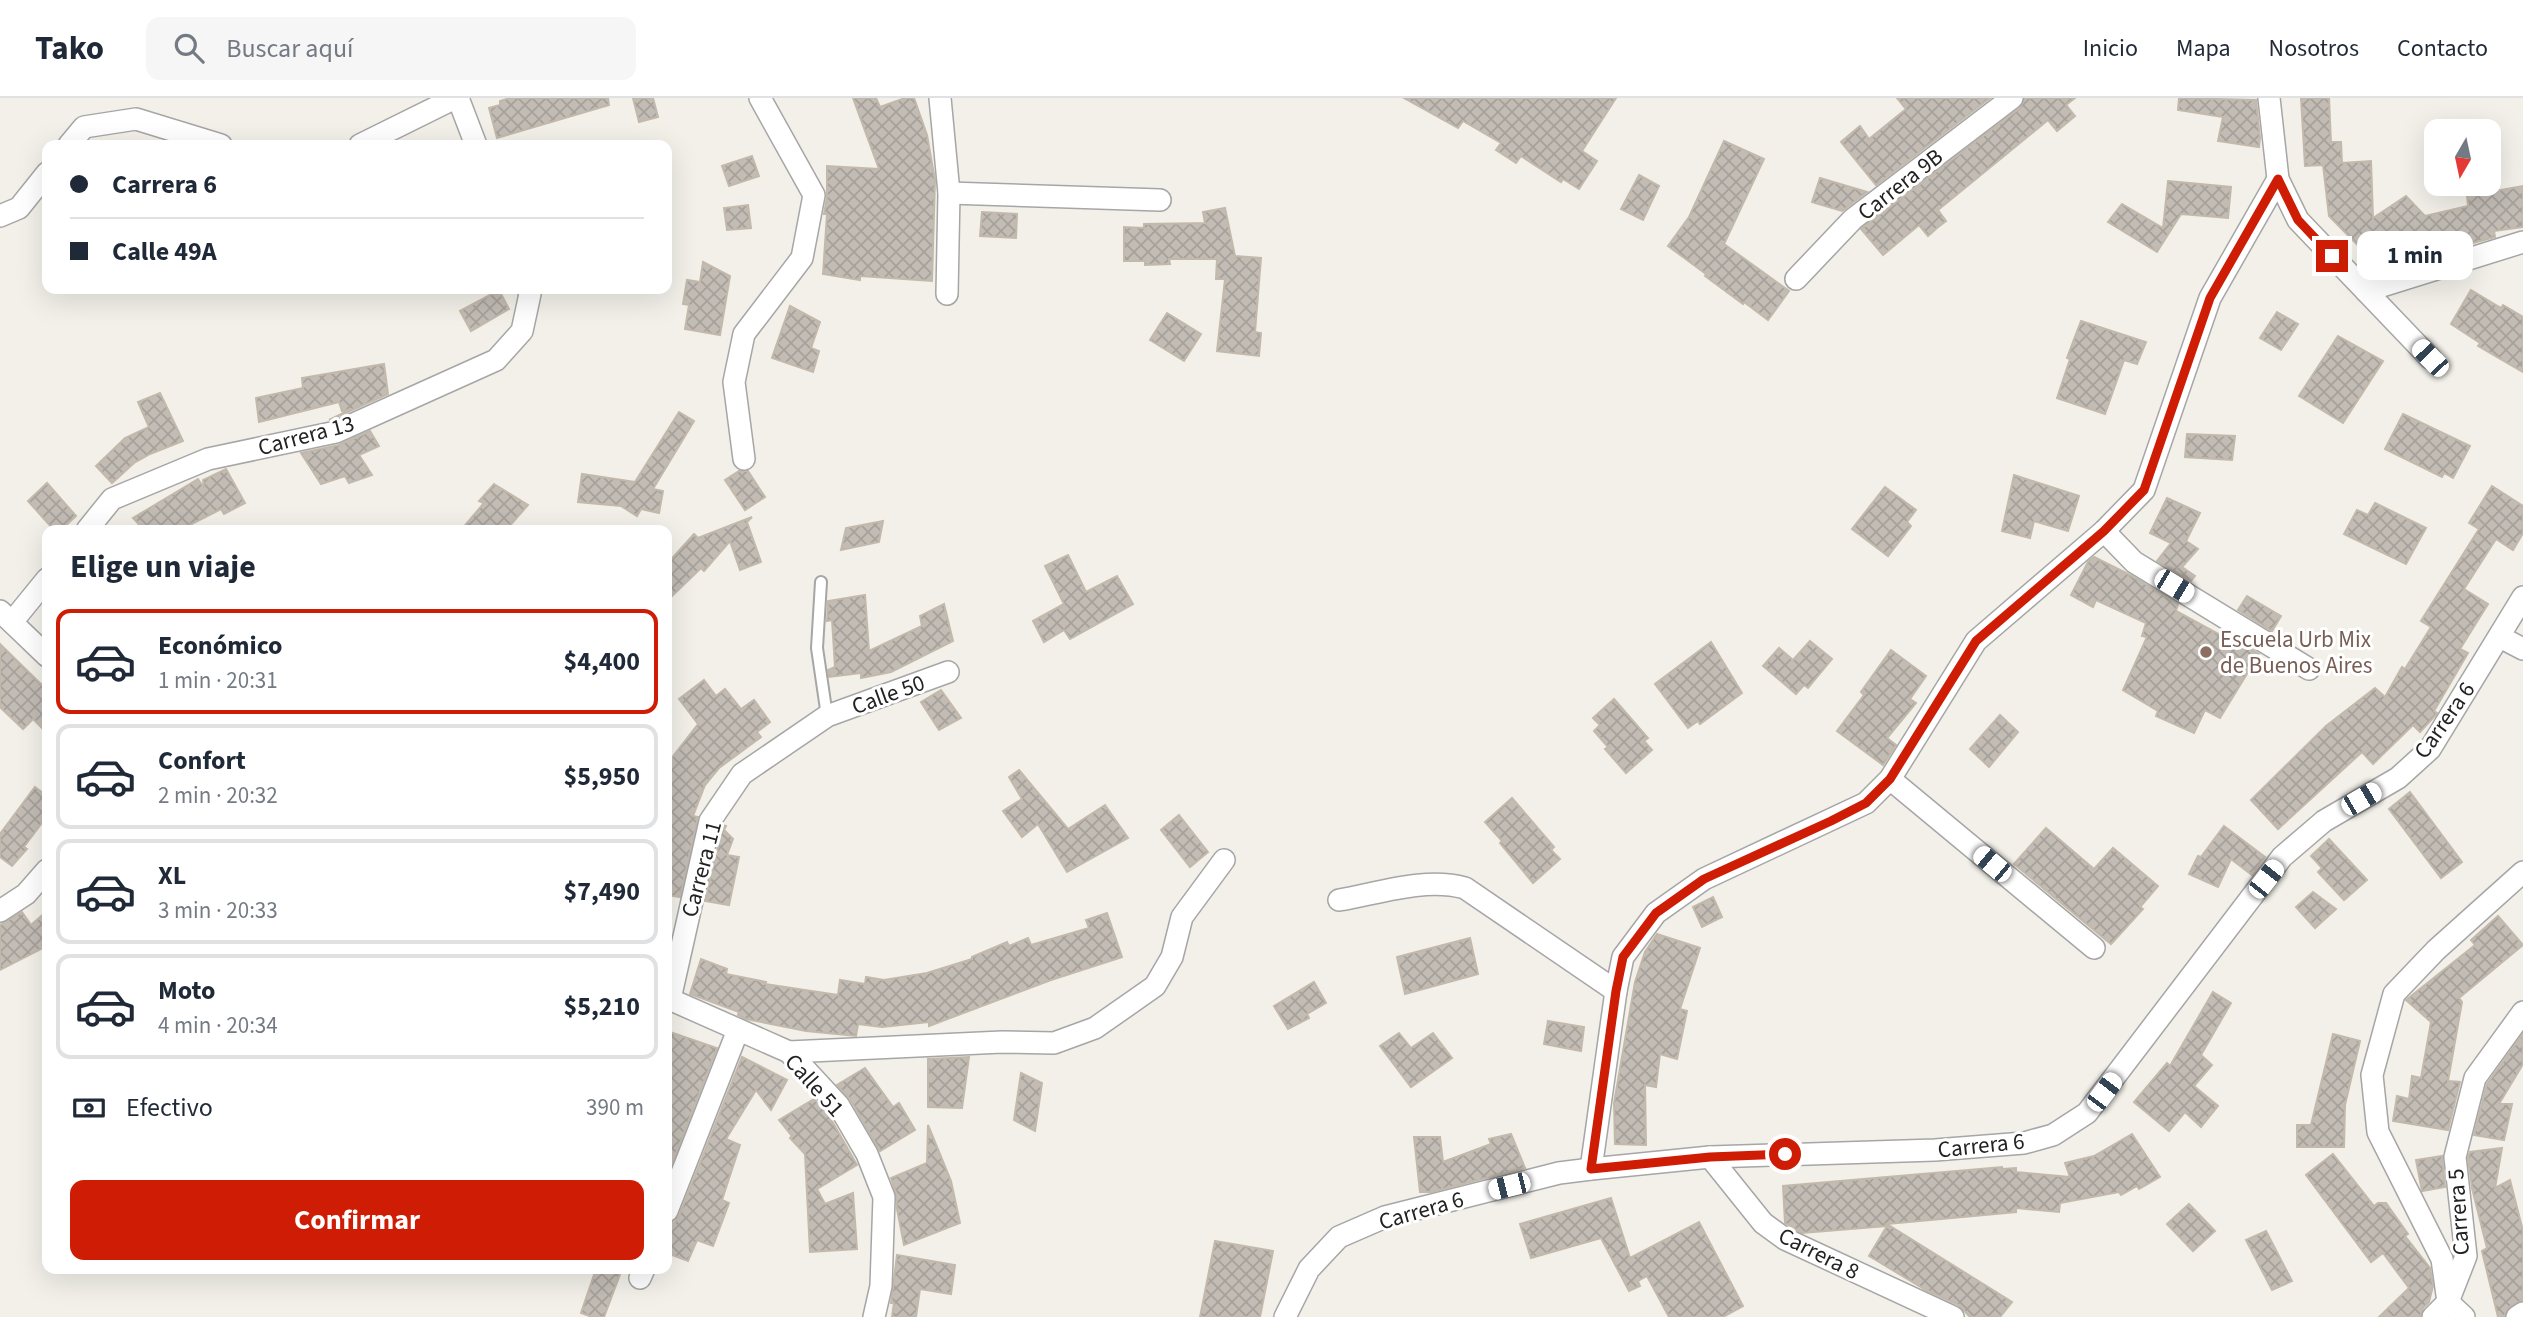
<!DOCTYPE html>
<html lang="es">
<meta charset="utf-8">
<style>
:root{--surface:#fff;--page:#f6f6f7;--text:#1f2937;--muted:#747a83;--line:#e0e1e3;--accent:#cf1c04}
body{margin:0;font-family:"Source Sans 3",sans-serif;background:var(--page);color:var(--text);height:100vh;display:flex;flex-direction:column;font-size:26px;white-space:nowrap}
*{box-sizing:border-box;margin:0}
p{font-size:23px;color:var(--muted)}
.icon{flex:none;width:38px;height:38px;fill:none;stroke:currentColor;stroke-width:2;stroke-linecap:round;stroke-linejoin:round}
.map{position:relative;flex:1;overflow:hidden}
.panel{position:absolute;left:42px;top:427px;width:630px;height:749px;display:flex;flex-direction:column;background:var(--surface);border-radius:14px;box-shadow:0 7px 28px #0002}
.panel>*{flex:none}
.top-card{position:absolute;left:42px;top:42px;width:630px;height:154px;border-radius:14px;box-shadow:0 7px 28px #0002;display:grid;align-content:center;height:154px;padding:0 28px;background:var(--surface)}
.needle{width:46px;rotate:189deg}
.fabs{position:absolute;left:2424px;top:21px;display:grid;gap:14px}
.fabs a{display:grid;place-items:center;width:77px;height:77px;border-radius:14px;background:var(--surface);box-shadow:0 7px 28px #0002;font-size:35px}
.end{position:absolute;width:32px;height:32px;margin:-16px;border:9px solid #cf1c04;background:#fff;box-shadow:0 0 0 4px #fff}
.from{border-radius:50%}
.bubble{position:absolute;height:49px;border-radius:14px;background:var(--surface);box-shadow:0 7px 28px #0002;font-size:23px;font-weight:700;line-height:49px;text-align:center}
.car{position:absolute;width:21px;height:42px;margin:-21px -10px;border-radius:9px;box-shadow:0 0 5px 2px #0007;background:linear-gradient(#fff 24%,#345 0 40%,#fff 0 76%,#345 0 86%,#fff 0)}
.top-card b{display:flex;align-items:center;gap:24px;height:66px;font-size:26px}
.top-card b+b{border-top:2px solid var(--line)}
.top-card i{width:18px;height:18px;background:var(--text)}
ul{padding:0;list-style:none}
li{display:flex;align-items:center;gap:21px;height:105px;margin:0 14px 10px;padding:0 14px;border:4px solid var(--line);border-radius:14px}
li div{flex:1}
li b{display:block;font-size:26px}
li em{font-style:normal;font-weight:700}
li.current{border-color:var(--accent)}
li>.icon{width:63px;height:63px;stroke-width:1.5}
h2{padding:0 28px;font-size:32px;line-height:84px}
.pay{display:flex;align-items:center;gap:18px;height:77px;padding:0 28px;font-size:26px}
.pay p{margin-inline-start:auto}
.action{display:flex;gap:14px;margin-top:auto;padding:14px 28px}
.action a{flex:1;height:80px;border-radius:14px;background:var(--accent);color:#fff;font-size:28px;font-weight:700;line-height:80px;text-align:center}
header{display:flex;align-items:center;gap:42px;box-sizing:border-box;height:98px;padding:0 35px;background:var(--surface);border-bottom:2px solid var(--line)}
header strong{font-size:33px}
nav{display:flex;gap:38px;margin-inline-start:auto;font-size:24px}
.search{width:490px;height:63px;background:var(--page);display:flex;align-items:center;gap:18px;box-sizing:border-box;padding:0 24px;border-radius:14px;color:var(--muted);font-size:26px}
.map>svg:first-child{display:block}
.building{fill:url(#building-cross-hatch);stroke:#c3b9ab;stroke-width:2}
.lines{fill:none;stroke-linecap:round;stroke-linejoin:round}
.lane-casing{stroke:#a6a6a6;stroke-width:14}
.street-casing{stroke:#a6a6a6;stroke-width:24}
.lane{stroke:#fff;stroke-width:10}
.street{stroke:#fff;stroke-width:21}
.route{stroke:#cf1c04;stroke-width:9}
.education-dot{fill:#8d6e63;stroke:#fff;stroke-width:2.5}
.labels{text-anchor:middle;stroke-width:6;stroke-linejoin:round;paint-order:stroke}
.street-label{font-size:23px;fill:#222;stroke:#fff}
.education-label{font-size:23px;fill:#785e54;stroke:#fff;text-anchor:start}
</style>
<header>
<strong>Tako</strong>
<div class="search"><svg class="icon" aria-label="search" viewBox="0 0 24 24"><circle cx="10" cy="10" r="6"/><path d="M15 15l6 6"/></svg>Buscar aquí</div>
<nav><a>Inicio</a><a>Mapa</a><a>Nosotros</a><a>Contacto</a></nav>
</header>
<div class="map">
<svg width="2523" height="1219" viewBox="0 0 2523 1219">
<defs>
<pattern id="building-cross-hatch" width="8" height="8" patternUnits="userSpaceOnUse" patternTransform="scale(1.75)"><rect width="8" height="8" fill="#c2bcb5"/><path d="M0 0l8 8M0 8l8-8" fill="none" stroke="#a6a19b"/></pattern>
</defs>
<rect width="100%" height="100%" fill="#f2f0e9"/>
<g class="building">
<polygon points="510,0 608,0 609,7 497,40 489,10 500,7 500,3"/>
<polygon points="633,0 653,0 658,19 639,24"/>
<polygon points="853,0 876,0 880,9 905,0 914,0 927,37 935,82 932,183 860,178 860,182 823,176 827,116 824,116 827,99 827,68 879,71"/>
<polygon points="1404,0 1616,0 1582,53 1597,63 1579,91 1563,81 1561,84 1521,58 1516,65 1496,52 1501,45 1463,23 1458,30"/>
<polygon points="1897,0 1990,0 1876,87 1841,44 1860,28 1869,41 1906,11"/>
<polygon points="2025,0 2075,0 2066,7 2075,18 2057,33 2048,22 1938,112 1946,123 1937,130 1928,138 1919,127 1883,157 1861,131 2020,10"/>
<polygon points="2179,0 2256,2 2260,40 2259,49 2218,43 2223,19 2178,12"/>
<polygon points="2301,0 2329,0 2331,44 2341,44 2342,65 2371,63 2373,120 2406,98 2425,118 2468,108 2467,98 2523,88 2523,129 2494,133 2495,139 2451,151 2450,143 2391,171 2381,171 2329,118 2323,67 2305,68"/>
<polygon points="1724,43 1764,61 1724,146 1789,193 1768,222 1744,204 1743,206 1705,178 1706,176 1668,148 1689,119"/>
<polygon points="752,58 759,78 729,88 722,68"/>
<polygon points="1639,77 1659,88 1643,122 1621,111"/>
<polygon points="1820,80 1867,94 1842,113 1812,104"/>
<polygon points="2168,83 2231,89 2228,120 2181,116 2157,154 2108,124 2122,106 2163,130"/>
<polygon points="748,107 751,130 727,132 724,110"/>
<polygon points="1225,110 1235,158 1261,160 1255,234 1261,235 1259,258 1217,253 1225,181 1216,181 1217,161 1169,161 1170,166 1145,167 1145,163 1124,163 1124,129 1144,130 1144,126 1205,125 1203,114"/>
<polygon points="982,114 1017,116 1016,140 980,138"/>
<polygon points="703,164 730,178 720,237 685,231 689,207 683,206 687,182 700,184"/>
<polygon points="499,192 509,211 471,233 460,213"/>
<polygon points="2471,192 2501,210 2503,207 2523,219 2523,274 2478,248 2480,245 2451,226"/>
<polygon points="790,208 820,224 811,250 819,253 813,274 772,260"/>
<polygon points="2277,214 2298,226 2281,252 2260,240"/>
<polygon points="1167,215 1201,236 1184,263 1150,242"/>
<polygon points="2081,223 2146,244 2137,266 2124,262 2105,316 2057,300 2070,261 2067,260"/>
<polygon points="2338,238 2383,263 2343,325 2299,298"/>
<polygon points="384,266 388,296 332,321 329,322 352,311 342,313 339,304 259,324 256,300 303,290 302,280"/>
<polygon points="160,295 183,343 150,356 134,365 112,385 96,368 125,340 149,329 138,304"/>
<polygon points="679,314 694,323 653,391 663,393 659,415 641,411 637,418 621,408 578,404 582,376 635,384"/>
<polygon points="2403,316 2470,348 2453,380 2444,375 2442,379 2385,351"/>
<polygon points="370,333 379,348 359,357 372,377 349,385 345,378 321,386 301,355 339,347"/>
<polygon points="2187,336 2235,338 2232,362 2185,359"/>
<polygon points="226,371 245,405 224,416 221,411 180,432 144,432 133,420 198,381 204,390 203,382"/>
<polygon points="739,373 748,373 765,399 745,412 725,382"/>
<polygon points="2014,377 2079,398 2068,433 2034,423 2030,440 2002,433"/>
<polygon points="47,385 76,418 61,432 54,432 28,403"/>
<polygon points="494,386 528,407 506,432 461,432 484,405 479,403"/>
<polygon points="2492,388 2523,408 2523,435 2513,452 2496,441 2464,491 2488,506 2460,551 2468,555 2434,613 2437,615 2435,618 2420,634 2413,627 2373,666 2362,654 2278,731 2251,702 2326,628 2375,590 2385,599 2402,569 2405,571 2431,529 2421,523 2479,431 2469,425"/>
<polygon points="1885,389 1916,412 1907,424 1911,428 1888,458 1852,431"/>
<polygon points="2167,400 2200,415 2186,443 2198,451 2182,469 2195,478 2191,483 2157,463 2171,445 2150,435"/>
<polygon points="2375,405 2426,430 2406,466 2344,436 2357,412 2368,417"/>
<polygon points="752,419 747,424 761,464 740,472 730,443 704,473 701,470 667,503 667,466 694,436 698,440"/>
<polygon points="883,423 879,444 841,452 846,430"/>
<polygon points="1068,457 1086,494 1117,478 1133,506 1070,541 1064,532 1044,544 1033,523 1064,506 1045,468"/>
<polygon points="2094,459 2132,478 2178,506 2176,513 2222,538 2225,535 2259,556 2220,620 2205,612 2194,635 2156,618 2158,613 2123,592 2147,539 2142,538 2146,525 2096,502 2093,509 2071,497 2088,464"/>
<polygon points="865,497 869,553 922,528 920,518 944,506 953,543 891,574 861,580 861,575 829,579 828,572 835,569 832,522 827,523 828,503"/>
<polygon points="2247,498 2281,518 2272,533 2238,512"/>
<polygon points="1810,543 1832,561 1808,590 1804,587 1796,596 1763,568 1779,550 1793,562"/>
<polygon points="1711,544 1742,595 1700,626 1698,623 1688,630 1655,586"/>
<polygon points="0,546 47,592 47,635 33,621 23,631 0,609"/>
<polygon points="1891,552 1926,578 1910,601 1916,605 1887,640 1896,647 1883,667 1837,633 1864,597 1861,594"/>
<polygon points="704,582 716,598 725,591 741,611 754,602 770,624 757,634 761,639 719,670 705,687 693,718 698,719 680,799 667,797 667,666 698,626 679,601"/>
<polygon points="941,592 961,620 939,632 921,604"/>
<polygon points="1614,601 1648,640 1644,643 1652,652 1626,675 1605,651 1608,649 1594,633 1600,627 1593,620"/>
<polygon points="2000,617 2018,634 1989,669 1970,651"/>
<polygon points="1019,672 1068,731 1105,707 1128,740 1067,774 1038,726 1022,739 1003,713 1022,701 1009,679"/>
<polygon points="35,689 47,698 47,718 24,749 27,751 12,768 0,759 0,736"/>
<polygon points="2410,694 2462,764 2441,780 2389,711"/>
<polygon points="1512,700 1554,749 1551,752 1560,761 1533,785 1500,745 1502,743 1485,724"/>
<polygon points="1179,717 1208,754 1190,769 1161,732"/>
<polygon points="723,727 726,728 724,732 733,741 727,757 739,759 729,807 705,803"/>
<polygon points="2224,728 2265,759 2252,777 2231,761 2218,789 2189,776 2198,758 2201,759"/>
<polygon points="2046,730 2094,771 2113,750 2158,788 2140,809 2143,811 2111,846 2014,766"/>
<polygon points="2329,741 2367,782 2344,802 2318,774 2322,770 2311,758"/>
<polygon points="2313,794 2336,811 2315,830 2296,809"/>
<polygon points="1713,799 1722,819 1702,829 1693,809"/>
<polygon points="47,813 47,848 0,872 0,827 22,814 31,827"/>
<polygon points="1107,815 1122,859 1051,882 929,928 929,924 882,929 858,926 856,938 806,933 746,921 738,917 739,914 690,896 701,861 727,871 726,876 766,884 765,886 838,897 840,882 865,886 866,879 884,882 927,875 972,861 972,859 1007,844 1009,848 1028,840 1031,847 1089,830 1086,822"/>
<polygon points="2498,818 2523,847 2459,900 2462,904 2448,983 2460,984 2448,1032 2393,1023 2397,998 2409,1001 2412,978 2421,980 2431,924 2406,902 2475,847 2471,842"/>
<polygon points="1657,836 1700,850 1680,911 1687,913 1677,961 1660,956 1656,989 1645,987 1646,1047 1615,1046 1614,1005 1635,884 1645,854"/>
<polygon points="1470,840 1478,876 1405,896 1397,859"/>
<polygon points="1314,884 1326,905 1307,916 1309,920 1288,931 1274,908"/>
<polygon points="2213,894 2231,905 2201,957 2212,967 2194,988 2218,1008 2201,1029 2185,1014 2169,1033 2134,1004 2167,965 2170,968"/>
<polygon points="1548,923 1584,929 1581,953 1544,946"/>
<polygon points="667,933 717,950 667,1078"/>
<polygon points="1399,935 1411,950 1433,935 1452,960 1411,989 1380,948"/>
<polygon points="2333,936 2360,943 2345,1007 2344,1049 2297,1049 2297,1027 2311,1027"/>
<polygon points="2523,936 2523,966 2499,1006 2512,1006 2504,1042 2474,1037 2487,986"/>
<polygon points="742,959 787,982 771,1012 756,992 726,1041 740,1047 722,1102 729,1105 713,1148 697,1142 688,1163 667,1155 667,1126 675,1124 679,1118"/>
<polygon points="969,959 962,1010 928,1009 928,961"/>
<polygon points="865,970 893,1009 899,1005 915,1032 880,1053 850,1001 837,987"/>
<polygon points="1021,975 1042,985 1035,1033 1014,1022"/>
<polygon points="814,1001 828,1016 857,1067 817,1091 825,1106 853,1095 857,1151 810,1154 805,1056 790,1040 792,1038 779,1022"/>
<polygon points="928,1027 951,1083 960,1125 904,1147 897,1111 896,1095 891,1080 927,1065"/>
<polygon points="1511,1036 1525,1070 1431,1094 1420,1094 1414,1039 1440,1039 1443,1064 1491,1046 1489,1041"/>
<polygon points="2132,1036 2160,1079 2139,1091 2137,1088 2121,1097 2119,1094 2060,1105 2059,1114 2016,1110 2016,1114 1887,1126 2012,1204 2000,1219 1970,1219 1959,1207 1926,1192 1869,1158 1887,1128 1802,1135 1785,1125 1783,1088 2002,1069 2002,1071 2016,1070 2016,1074 2070,1079 2065,1065 2094,1058"/>
<polygon points="2502,1050 2495,1090 2510,1082 2523,1133 2523,1202 2509,1209 2504,1219 2498,1219 2482,1153 2487,1150 2472,1090 2468,1060 2470,1054"/>
<polygon points="2333,1056 2374,1108 2378,1105 2386,1105 2408,1136 2405,1138 2430,1170 2433,1188 2429,1204 2423,1210 2420,1219 2379,1219 2409,1190 2383,1155 2371,1164 2306,1077"/>
<polygon points="2442,1058 2445,1089 2422,1093 2416,1062"/>
<polygon points="1611,1100 1630,1160 1699,1124 1743,1208 1723,1219 1669,1219 1647,1178 1638,1183 1640,1188 1629,1193 1601,1140 1531,1160 1520,1126"/>
<polygon points="2189,1106 2215,1133 2193,1153 2167,1126"/>
<polygon points="2266,1133 2292,1183 2272,1192 2246,1142"/>
<polygon points="1215,1143 1273,1153 1260,1219 1200,1219"/>
<polygon points="897,1157 955,1167 951,1196 920,1191 916,1219 892,1219 894,1205 891,1205"/>
<polygon points="596,1171 622,1171 604,1219 592,1219 581,1215"/>
</g>
<g class="lines">
<defs>
<polyline id="lane" points="821,484 817,550 827,618"/>
<g id="street">
<polyline points="458,0 476,47"/>
<polyline points="940,0 949,95 947,196"/>
<polyline points="2269,0 2278,81 2298,122 2430,260"/>
<polyline points="69,47 84,29 136,21 221,47"/>
<polyline points="360,47 455,0"/>
<polyline points="949,95 1160,102"/>
<polyline points="0,118 19,110 47,75"/>
<polyline points="1796,181 1853,121 2012,0"/>
<polyline points="2366,193 2523,144"/>
<polyline points="744,361 734,284 744,236 802,160 814,97 760,0"/>
<polyline points="87,432 112,401 208,361 336,334 496,262 522,233 530,196 528,191"/>
<polyline points="2104,433 2134,464 2309,571"/>
<polyline points="0,513 47,558"/>
<polyline points="12,524 47,481"/>
<polyline points="2500,539 2523,551"/>
<polyline points="1890,681 2094,850"/>
<path d="M1339,802C1380,795 1425,779 1465,790L1616,893"/>
<polyline points="0,813 26,796 47,772"/>
<polyline points="667,900 789,954 839,1008 867,1056 884,1099 881,1188 874,1219"/>
<polyline points="670,901 710,723 742,676 827,618 948,574"/>
<polyline points="789,954 1002,944 1054,945 1095,930 1155,888 1172,859 1182,819 1224,762"/>
<polyline points="1710,1059 1763,1125 1785,1141 1953,1219"/>
<polyline points="1591,1071 1616,893 1623,859 1656,815 1704,781 1866,705 1890,681 1976,543 2104,433 2144,392 2210,200 2278,81"/>
<polyline points="667,1113 738,932"/>
<polyline points="640,1180 644,1171"/>
<polyline points="2448,1204 2442,1161 2378,1034 2372,977 2394,896 2436,852 2523,774"/>
<polyline points="2448,1204 2464,1219"/>
<polyline points="1285,1219 1309,1171 1339,1139 1385,1119 1559,1075 1591,1071 1710,1059 1935,1052 2024,1045 2053,1037 2087,1015 2282,759 2324,723 2398,680 2430,651 2523,499"/>
<polyline points="2433,1219 2448,1204 2466,1158 2455,1059 2475,980 2523,914"/>
<polyline points="2517,1219 2523,1215"/>
</g>
</defs>
<use href="#lane" class="lane-casing"/>
<use href="#street" class="street-casing"/>
<use href="#lane" class="lane"/>
<use href="#street" class="street"/>
</g>
<g class="lines">
<polyline class="route" points="1785,1056 1710,1059 1591,1071 1616,893 1623,859 1656,815 1704,781 1831,723 1866,705 1890,681 1976,543 2104,433 2144,392 2210,200 2278,81 2298,122 2332,158"/>
</g>
<circle class="education-dot" cx="2206" cy="554" r="7"/>
<g class="labels">
<g class="street-label">
<text transform="translate(1900 86) rotate(-38)" y="8">Carrera 9B</text>
<text transform="translate(306 337) rotate(-15)" y="8">Carrera 13</text>
<text transform="translate(888 596) rotate(-20)" y="8">Calle 50</text>
<text transform="translate(2444 622) rotate(-55)" y="8">Carrera 6</text>
<text transform="translate(701 771) rotate(-75)" y="8">Carrera 11</text>
<text transform="translate(815 987) rotate(48)" y="8">Calle 51</text>
<text transform="translate(1981 1047) rotate(-6)" y="8">Carrera 6</text>
<text transform="translate(1421 1112) rotate(-16)" y="8">Carrera 6</text>
<text transform="translate(2458 1114) rotate(-94)" y="8">Carrera 5</text>
<text transform="translate(1819 1155) rotate(27)" y="8">Carrera 8</text>
</g>
<g class="education-label">
<text x="2220" y="549">Escuela Urb Mix<tspan x="2220" dy="26">de Buenos Aires</tspan></text>
</g>
</g>
</svg>
<div class="fabs">
<a><svg class="needle" viewBox="-14 -14 28 28"><path d="M0-13l5 13h-10z" fill="#e53935"/><path d="M0 13l5-13h-10z" fill="#747a83"/></svg></a>
</div>
<i class="end from" style="left:1785px;top:1056px"></i>
<i class="end" style="left:2332px;top:158px"></i>
<div class="bubble" style="left:2357px;top:133px;width:116px">1 min</div>
<i class="car" style="left:2430px;top:260px;rotate:316deg"></i>
<i class="car" style="left:2174px;top:488px;rotate:121deg"></i>
<i class="car" style="left:2361px;top:701px;rotate:60deg"></i>
<i class="car" style="left:1992px;top:766px;rotate:310deg"></i>
<i class="car" style="left:2266px;top:781px;rotate:38deg"></i>
<i class="car" style="left:2104px;top:994px;rotate:37deg"></i>
<i class="car" style="left:1509px;top:1088px;rotate:256deg"></i>
<div class="top-card">
<b><i class="from"></i>Carrera 6</b>
<b><i></i>Calle 49A</b>
</div>
<section class="panel">
<h2>Elige un viaje</h2>
<ul>
<li class="current"><svg class="icon" aria-label="car" viewBox="0 0 24 24"><path d="M5 17H2v-5l4-1 3-4h7l3 4 3 1v5h-3M9 17h6M6 11h13"/><circle cx="7" cy="17" r="2"/><circle cx="17" cy="17" r="2"/></svg><div><b>Económico</b><p>1 min · 20:31</p></div><em>$4,400</em></li>
<li><svg class="icon" aria-label="car" viewBox="0 0 24 24"><path d="M5 17H2v-5l4-1 3-4h7l3 4 3 1v5h-3M9 17h6M6 11h13"/><circle cx="7" cy="17" r="2"/><circle cx="17" cy="17" r="2"/></svg><div><b>Confort</b><p>2 min · 20:32</p></div><em>$5,950</em></li>
<li><svg class="icon" aria-label="car" viewBox="0 0 24 24"><path d="M5 17H2v-5l4-1 3-4h7l3 4 3 1v5h-3M9 17h6M6 11h13"/><circle cx="7" cy="17" r="2"/><circle cx="17" cy="17" r="2"/></svg><div><b>XL</b><p>3 min · 20:33</p></div><em>$7,490</em></li>
<li><svg class="icon" aria-label="car" viewBox="0 0 24 24"><path d="M5 17H2v-5l4-1 3-4h7l3 4 3 1v5h-3M9 17h6M6 11h13"/><circle cx="7" cy="17" r="2"/><circle cx="17" cy="17" r="2"/></svg><div><b>Moto</b><p>4 min · 20:34</p></div><em>$5,210</em></li>
</ul>
<div class="pay"><svg class="icon" aria-label="cash" viewBox="0 0 24 24"><path d="M3 7h18v10H3z"/><circle cx="12" cy="12" r="2"/></svg>Efectivo<p>390 m</p></div>
<div class="action"><a>Confirmar</a></div>
</section>
</div>
